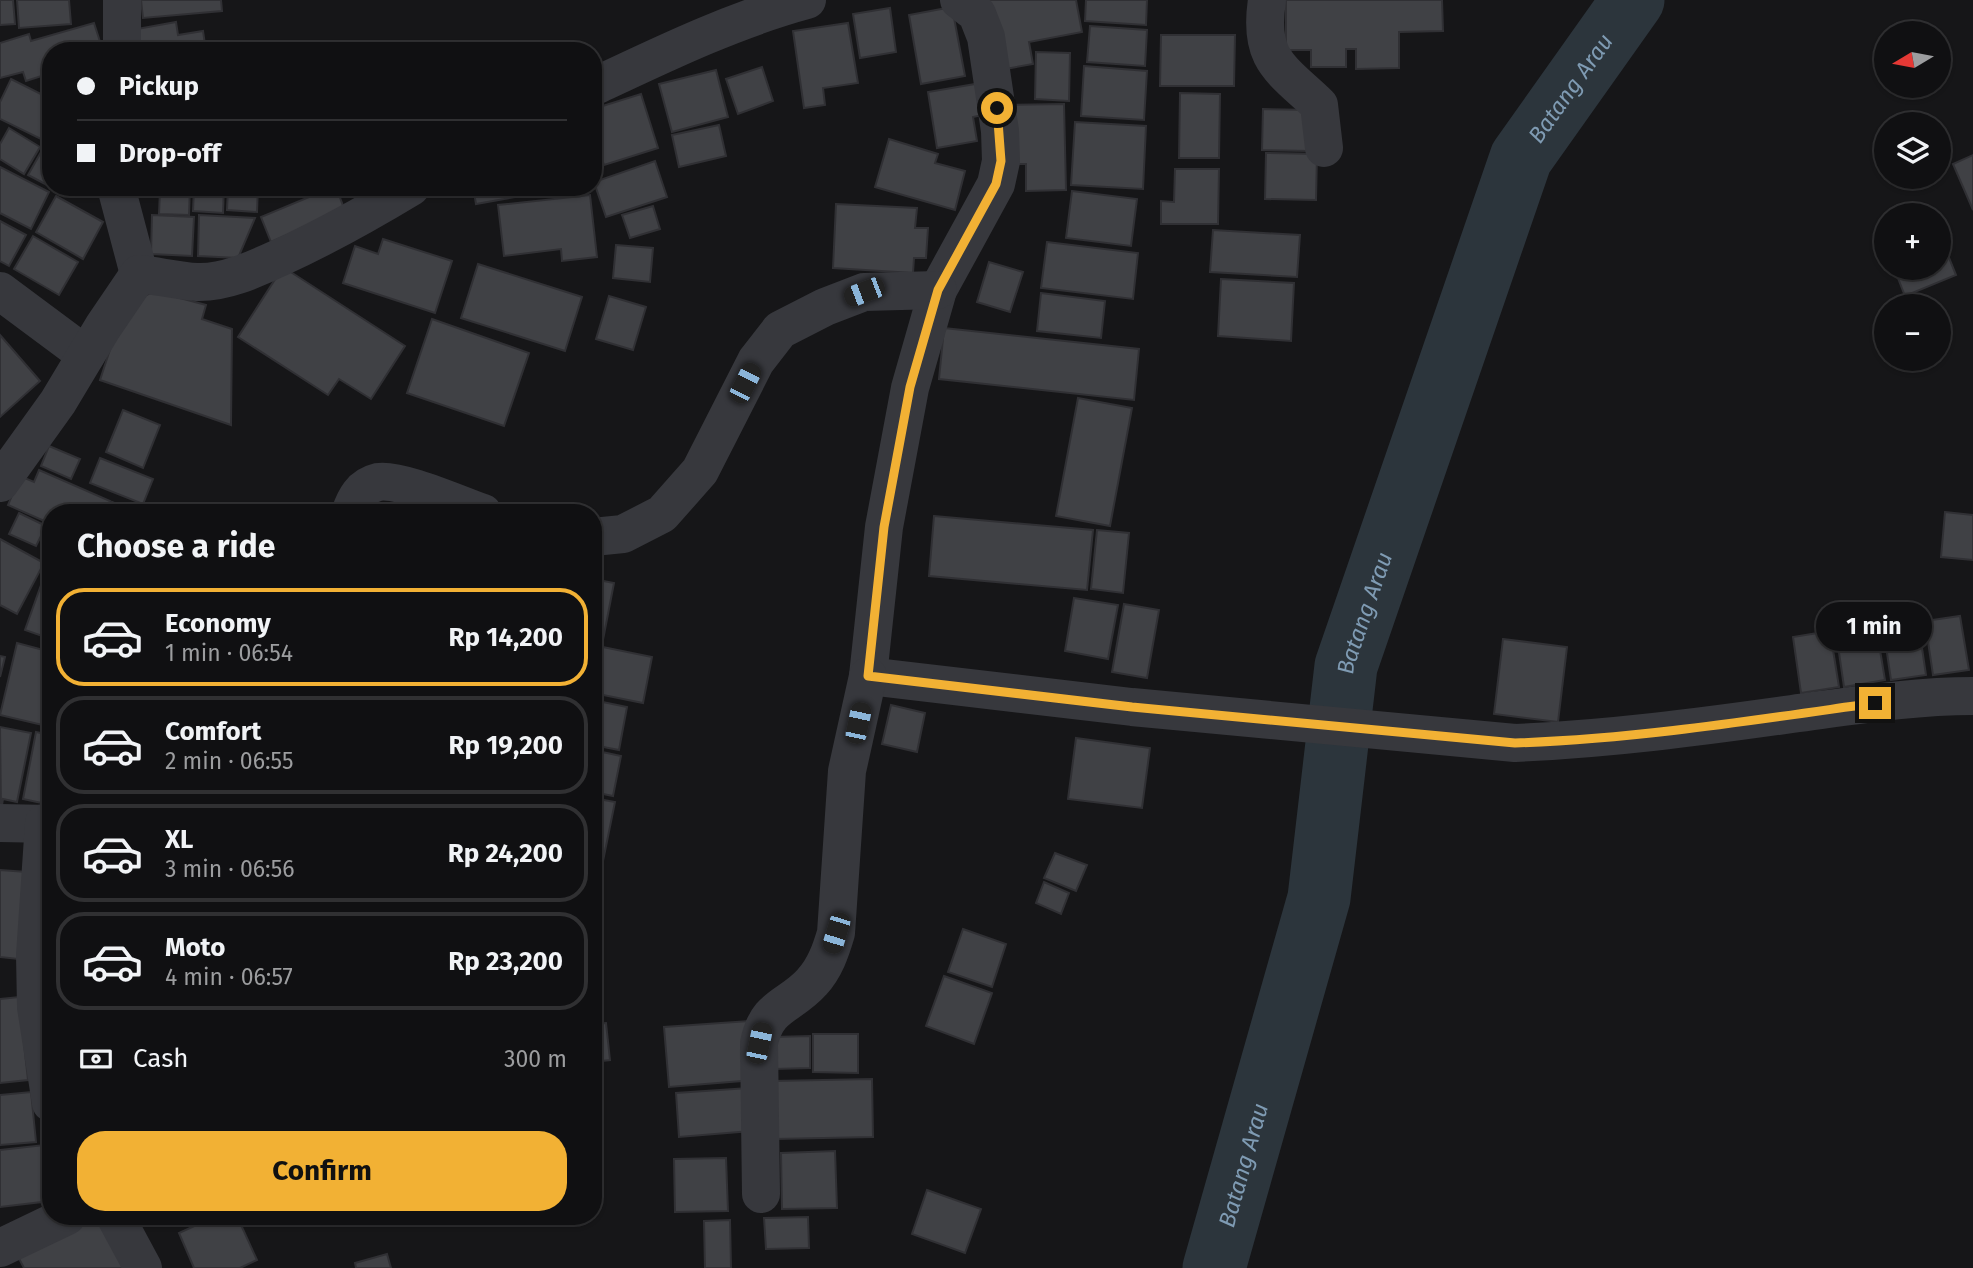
<!DOCTYPE html>
<meta charset="utf-8">
<style>
:root{--surface:#101012;--page:#1e1e20;--text:#f1f3f6;--muted:#9c9d9f;--line:#303032;--accent:#f2b134}
body{margin:0;font-family:"Fira Sans",sans-serif;background:var(--page);color:var(--text);height:100vh;display:flex;flex-direction:column;font-size:26px;white-space:nowrap}
*{box-sizing:border-box;margin:0}
p{font-size:23px;color:var(--muted)}
.icon{flex:none;width:38px;height:38px;fill:none;stroke:currentColor;stroke-width:2;stroke-linecap:round;stroke-linejoin:round}
.map{position:relative;flex:1;overflow:hidden}
.details{position:absolute;left:42px;top:504px;width:560px;height:721px;display:flex;flex-direction:column;background:var(--surface);border-radius:28px;box-shadow:0 2px 5px #0004,0 0 0 2px var(--line)}
.details>*{flex:none}
.hud{position:absolute;left:42px;top:42px;width:560px;height:154px;border-radius:28px;box-shadow:0 2px 5px #0004,0 0 0 2px var(--line);display:grid;align-content:center;height:154px;padding:0 35px;background:var(--surface)}
.needle{width:46px;rotate:260deg}
.tools{position:absolute;left:1874px;top:21px;display:grid;gap:14px}
.tools a{display:grid;place-items:center;width:77px;height:77px;border-radius:50%;background:var(--surface);box-shadow:0 2px 5px #0004,0 0 0 2px var(--line);font-size:35px}
.end{position:absolute;width:32px;height:32px;margin:-16px;border:9px solid #f2b134;background:#111;box-shadow:0 0 0 4px #111}
.from{border-radius:50%}
.bubble{position:absolute;height:49px;border-radius:24px;background:var(--surface);box-shadow:0 2px 5px #0004,0 0 0 2px var(--line);font-size:23px;font-weight:700;line-height:49px;text-align:center}
.car{position:absolute;width:21px;height:42px;margin:-21px -10px;border-radius:9px;box-shadow:0 0 5px 2px #0007;background:linear-gradient(#222 24%,#8ab4d8 0 40%,#222 0 76%,#8ab4d8 0 86%,#222 0)}
.hud b{display:flex;align-items:center;gap:24px;height:66px;font-size:26px}
.hud b+b{border-top:2px solid var(--line)}
.hud i{width:18px;height:18px;background:var(--text)}
ul{padding:0;list-style:none}
li{display:flex;align-items:center;gap:21px;height:98px;margin:0 14px 10px;padding:0 21px;border:4px solid var(--line);border-radius:28px}
li div{flex:1}
li b{display:block;font-size:26px}
li em{font-style:normal;font-weight:700}
li.active{border-color:var(--accent)}
li>.icon{width:63px;height:63px;stroke-width:1.5}
h2{padding:0 35px;font-size:32px;line-height:84px}
.pay{display:flex;align-items:center;gap:18px;height:77px;padding:0 35px;font-size:26px}
.pay p{margin-inline-start:auto}
.button{display:flex;gap:14px;margin-top:auto;padding:14px 35px}
.button a{flex:1;height:80px;border-radius:28px;background:var(--accent);color:#111;font-size:28px;font-weight:700;line-height:80px;text-align:center}
.map>svg:first-child{display:block}
.lines{fill:none;stroke-linecap:round;stroke-linejoin:round}
.river{stroke:#2c353c;stroke-width:63}
.building{fill:#404145;stroke:#303034;stroke-width:2}
.minor{stroke:#37383d;stroke-width:38}
.route{stroke:#f2b134;stroke-width:9}
.labels{text-anchor:middle;stroke-width:5;stroke-linejoin:round;paint-order:stroke}
.water-label{font-size:23px;font-style:italic;fill:#7f9bb3;stroke:#111113}
</style>
<div class="map">
<svg width="1973" height="1268" viewBox="0 0 1973 1268">
<rect width="100%" height="100%" fill="#161618"/>
<g class="lines">
<path class="river" id="s1" d="M1214,1268L1319,898L1346,666L1521,158L1633,0"/>
</g>
<g class="building">
<polygon points="0,0 13,0 15,24 0,25"/>
<polygon points="17,0 69,0 71,24 19,28"/>
<polygon points="141,0 221,0 222,11 143,18"/>
<polygon points="987,0 1076,0 1082,32 1029,42 1033,64 1000,70"/>
<polygon points="1086,0 1147,0 1146,25 1085,21"/>
<polygon points="1286,0 1442,0 1443,31 1399,32 1399,68 1356,69 1356,49 1346,49 1346,67 1311,67 1311,50 1286,50"/>
<polygon points="952,7 965,76 921,84 909,15"/>
<polygon points="890,8 896,52 860,58 853,14"/>
<polygon points="176,22 178,35 203,31 206,51 141,51 137,29"/>
<polygon points="94,23 103,51 51,51 51,73 26,81 23,72 0,78 0,43 29,34 31,41"/>
<polygon points="848,23 858,83 823,88 825,105 804,108 793,31"/>
<polygon points="1090,26 1147,30 1145,66 1087,62"/>
<polygon points="1161,35 1235,35 1234,86 1160,86"/>
<polygon points="1036,52 1070,53 1069,101 1035,99"/>
<polygon points="1084,66 1147,71 1144,120 1081,116"/>
<polygon points="762,67 773,101 738,114 726,79"/>
<polygon points="716,70 728,117 672,132 659,84"/>
<polygon points="11,79 51,99 51,144 0,119 0,102"/>
<polygon points="981,83 987,114 973,117 977,141 937,148 928,92"/>
<polygon points="1180,93 1220,94 1219,158 1179,158"/>
<polygon points="641,94 658,148 604,165 593,132 593,109"/>
<polygon points="1064,104 1066,190 1026,191 1026,164 1009,164 1008,105"/>
<polygon points="1263,109 1312,110 1311,151 1262,150"/>
<polygon points="1075,122 1146,126 1143,189 1071,185"/>
<polygon points="719,125 726,156 679,167 672,135"/>
<polygon points="9,128 40,147 24,174 0,159 0,144"/>
<polygon points="889,139 938,154 935,163 965,171 955,210 875,187"/>
<polygon points="45,145 51,149 51,187 28,175"/>
<polygon points="593,148 601,176 593,178"/>
<polygon points="1266,153 1317,154 1316,200 1265,199"/>
<polygon points="1973,155 1973,210 1953,164"/>
<polygon points="655,161 667,197 606,217 594,182"/>
<polygon points="0,167 49,192 31,229 0,213"/>
<polygon points="1175,169 1219,169 1218,224 1161,224 1161,201 1174,202"/>
<polygon points="51,187 72,187 67,196"/>
<polygon points="135,187 190,187 189,215 159,214 160,190 135,189"/>
<polygon points="194,187 224,187 223,213 193,211"/>
<polygon points="228,187 258,187 257,212 227,210"/>
<polygon points="333,187 336,187 345,211 271,242 261,217"/>
<polygon points="473,187 519,187 521,196 476,204"/>
<polygon points="524,187 547,187 525,193"/>
<polygon points="1072,191 1137,199 1131,246 1066,238"/>
<polygon points="590,195 597,257 562,261 561,249 504,256 498,205"/>
<polygon points="56,196 103,222 83,259 36,232"/>
<polygon points="836,204 917,208 915,228 928,228 926,258 914,258 913,273 833,268"/>
<polygon points="653,206 660,229 630,238 622,215"/>
<polygon points="1928,206 1932,215 1905,215"/>
<polygon points="152,215 194,217 192,256 151,254"/>
<polygon points="199,215 255,218 238,258 198,256"/>
<polygon points="0,221 26,235 9,266 0,261"/>
<polygon points="1886,223 1886,250 1877,227"/>
<polygon points="1213,230 1300,235 1297,277 1210,272"/>
<polygon points="1939,233 1956,275 1905,296 1894,268 1939,268"/>
<polygon points="33,236 78,262 59,295 14,269"/>
<polygon points="383,239 452,261 435,313 343,283 355,246 378,254"/>
<polygon points="1047,242 1138,253 1133,299 1041,288"/>
<polygon points="616,245 653,248 650,282 613,278"/>
<polygon points="989,262 1023,272 1010,312 977,302"/>
<polygon points="478,264 582,297 565,351 461,318"/>
<polygon points="283,267 405,346 371,399 339,379 328,395 238,337"/>
<polygon points="1221,279 1294,283 1291,341 1218,336"/>
<polygon points="154,291 206,305 202,319 232,329 231,425 100,380 124,307"/>
<polygon points="1041,293 1105,301 1101,338 1037,331"/>
<polygon points="609,296 646,307 633,350 596,339"/>
<polygon points="432,319 529,353 504,426 407,393"/>
<polygon points="944,328 1139,349 1134,400 939,379"/>
<polygon points="0,335 40,381 0,417"/>
<polygon points="1078,398 1132,408 1110,526 1056,516"/>
<polygon points="123,410 160,425 143,468 106,452"/>
<polygon points="49,446 80,459 71,479 41,466"/>
<polygon points="100,458 153,479 143,504 90,483"/>
<polygon points="39,470 110,501 105,513 51,513 51,524 8,505 20,476 34,482"/>
<polygon points="363,500 431,513 360,513"/>
<polygon points="112,502 140,513 108,513"/>
<polygon points="1945,512 1973,515 1973,560 1941,557"/>
<polygon points="19,513 46,526 36,546 9,534"/>
<polygon points="934,516 1093,530 1087,590 929,576"/>
<polygon points="1097,530 1129,533 1123,593 1091,589"/>
<polygon points="0,539 44,563 17,614 0,605"/>
<polygon points="51,557 51,639 25,630"/>
<polygon points="593,579 614,583 602,645 593,643"/>
<polygon points="1074,598 1118,605 1108,659 1065,651"/>
<polygon points="1124,604 1159,610 1147,678 1112,672"/>
<polygon points="1960,616 1969,670 1933,675 1925,621"/>
<polygon points="1918,621 1926,675 1891,680 1883,626"/>
<polygon points="1876,626 1885,680 1844,687 1836,632"/>
<polygon points="1830,631 1839,687 1801,693 1793,637"/>
<polygon points="1503,639 1567,647 1558,722 1494,714"/>
<polygon points="17,643 51,652 51,727 0,715"/>
<polygon points="593,645 652,657 643,703 593,693"/>
<polygon points="0,656 5,657 0,677"/>
<polygon points="593,700 627,707 619,750 593,745"/>
<polygon points="891,705 925,713 917,752 882,744"/>
<polygon points="0,727 31,733 17,802 3,799 1,811"/>
<polygon points="36,732 51,735 51,805 23,799"/>
<polygon points="1076,738 1150,748 1142,808 1068,799"/>
<polygon points="593,750 621,756 613,796 593,792"/>
<polygon points="593,798 615,802 603,861 593,859"/>
<polygon points="1055,853 1087,865 1076,891 1044,878"/>
<polygon points="0,870 27,872 18,959 0,957"/>
<polygon points="1044,882 1069,893 1061,914 1036,903"/>
<polygon points="963,929 1006,944 992,987 948,972"/>
<polygon points="944,976 992,993 974,1044 926,1026"/>
<polygon points="19,997 28,1080 0,1083 0,999"/>
<polygon points="749,1021 754,1080 669,1087 664,1027"/>
<polygon points="606,1023 610,1060 593,1062 593,1024"/>
<polygon points="813,1034 858,1034 858,1073 813,1072"/>
<polygon points="810,1036 810,1068 774,1069 773,1037"/>
<polygon points="872,1079 873,1137 774,1139 773,1081"/>
<polygon points="748,1088 751,1131 679,1137 676,1093"/>
<polygon points="31,1092 36,1142 0,1145 0,1095"/>
<polygon points="44,1145 50,1201 0,1207 0,1150"/>
<polygon points="835,1151 837,1208 782,1209 781,1153"/>
<polygon points="726,1158 728,1211 675,1212 674,1159"/>
<polygon points="927,1190 981,1209 965,1253 912,1234"/>
<polygon points="82,1216 100,1216 126,1268 24,1268 15,1251"/>
<polygon points="216,1216 237,1216 257,1260 240,1268 194,1268 179,1233"/>
<polygon points="808,1217 809,1248 766,1249 764,1218"/>
<polygon points="730,1220 731,1268 705,1268 704,1221"/>
<polygon points="387,1254 391,1268 356,1268 355,1263"/>
</g>
<g class="lines">
<g class="minor">
<path d="M959,0L977,14L986,37L1000,131L1001,161L996,184L938,290L910,388L884,527L868,676L1132,707L1515,743C1608,739 1700,727 1792,714C1852,706 1912,696 1973,696"/>
<path d="M1267,0C1258,59 1280,68 1319,105L1324,148"/>
<polyline points="122,51 122,0"/>
<path d="M593,87C663,54 733,20 807,0"/>
<polyline points="116,187 139,274"/>
<polyline points="0,291 86,355"/>
<path d="M0,483L58,402L103,327L139,274C158,276 178,281 197,282C225,283 255,269 279,258C325,237 368,213 411,187"/>
<path d="M350,513C355,499 361,486 378,482C399,478 460,505 483,513"/>
<polyline points="593,537 623,534 662,514 700,471 756,361 780,330 825,307 864,292 938,290"/>
<polyline points="0,823 51,824"/>
<polyline points="44,823 35,955 36,1007 51,1103"/>
<path d="M761,1194L759,1043C767,1004 790,1007 812,982C825,968 831,950 836,933L847,771L868,676"/>
<polyline points="115,1216 143,1268"/>
<polyline points="0,1248 67,1216"/>
</g>
</g>
<g class="lines">
<path class="route" d="M997,108L1001,161L996,184L938,290L910,387L884,527L868,676L1132,707L1515,743C1636,739 1755,720 1875,703"/>
</g>
<g class="labels">
<g class="water-label">
<text dy="8" stroke="none"><textPath href="#s1" startOffset="1241">Batang Arau</textPath></text>
<text dy="8" stroke="none"><textPath href="#s1" startOffset="674">Batang Arau</textPath></text>
<text dy="8" stroke="none"><textPath href="#s1" startOffset="107">Batang Arau</textPath></text>
</g>
</g>
</svg>
<div class="tools">
<a><svg class="needle" viewBox="-14 -14 28 28"><path d="M0-13l5 13h-10z" fill="#e53935"/><path d="M0 13l5-13h-10z" fill="#9c9d9f"/></svg></a>
<a><svg class="icon" aria-label="layers" viewBox="0 0 24 24"><path d="M12 4l9 5-9 5-9-5zM3 14l9 5 9-5"/></svg></a>
<a>+</a>
<a>−</a>
</div>
<i class="end from" style="left:997px;top:108px"></i>
<i class="end" style="left:1875px;top:703px"></i>
<div class="bubble" style="left:1816px;top:602px;width:116px">1 min</div>
<i class="car" style="left:864px;top:292px;rotate:249deg"></i>
<i class="car" style="left:745px;top:383px;rotate:27deg"></i>
<i class="car" style="left:858px;top:723px;rotate:12deg"></i>
<i class="car" style="left:836px;top:933px;rotate:197deg"></i>
<i class="car" style="left:759px;top:1043px;rotate:12deg"></i>
<div class="hud">
<b><i class="from"></i>Pickup</b>
<b><i></i>Drop-off</b>
</div>
<section class="details">
<h2>Choose a ride</h2>
<ul>
<li class="active"><svg class="icon" aria-label="car" viewBox="0 0 24 24"><path d="M5 17H2v-5l4-1 3-4h7l3 4 3 1v5h-3M9 17h6M6 11h13"/><circle cx="7" cy="17" r="2"/><circle cx="17" cy="17" r="2"/></svg><div><b>Economy</b><p>1 min · 06:54</p></div><em>Rp 14,200</em></li>
<li><svg class="icon" aria-label="car" viewBox="0 0 24 24"><path d="M5 17H2v-5l4-1 3-4h7l3 4 3 1v5h-3M9 17h6M6 11h13"/><circle cx="7" cy="17" r="2"/><circle cx="17" cy="17" r="2"/></svg><div><b>Comfort</b><p>2 min · 06:55</p></div><em>Rp 19,200</em></li>
<li><svg class="icon" aria-label="car" viewBox="0 0 24 24"><path d="M5 17H2v-5l4-1 3-4h7l3 4 3 1v5h-3M9 17h6M6 11h13"/><circle cx="7" cy="17" r="2"/><circle cx="17" cy="17" r="2"/></svg><div><b>XL</b><p>3 min · 06:56</p></div><em>Rp 24,200</em></li>
<li><svg class="icon" aria-label="car" viewBox="0 0 24 24"><path d="M5 17H2v-5l4-1 3-4h7l3 4 3 1v5h-3M9 17h6M6 11h13"/><circle cx="7" cy="17" r="2"/><circle cx="17" cy="17" r="2"/></svg><div><b>Moto</b><p>4 min · 06:57</p></div><em>Rp 23,200</em></li>
</ul>
<div class="pay"><svg class="icon" aria-label="cash" viewBox="0 0 24 24"><path d="M3 7h18v10H3z"/><circle cx="12" cy="12" r="2"/></svg>Cash<p>300 m</p></div>
<div class="button"><a>Confirm</a></div>
</section>
</div>
